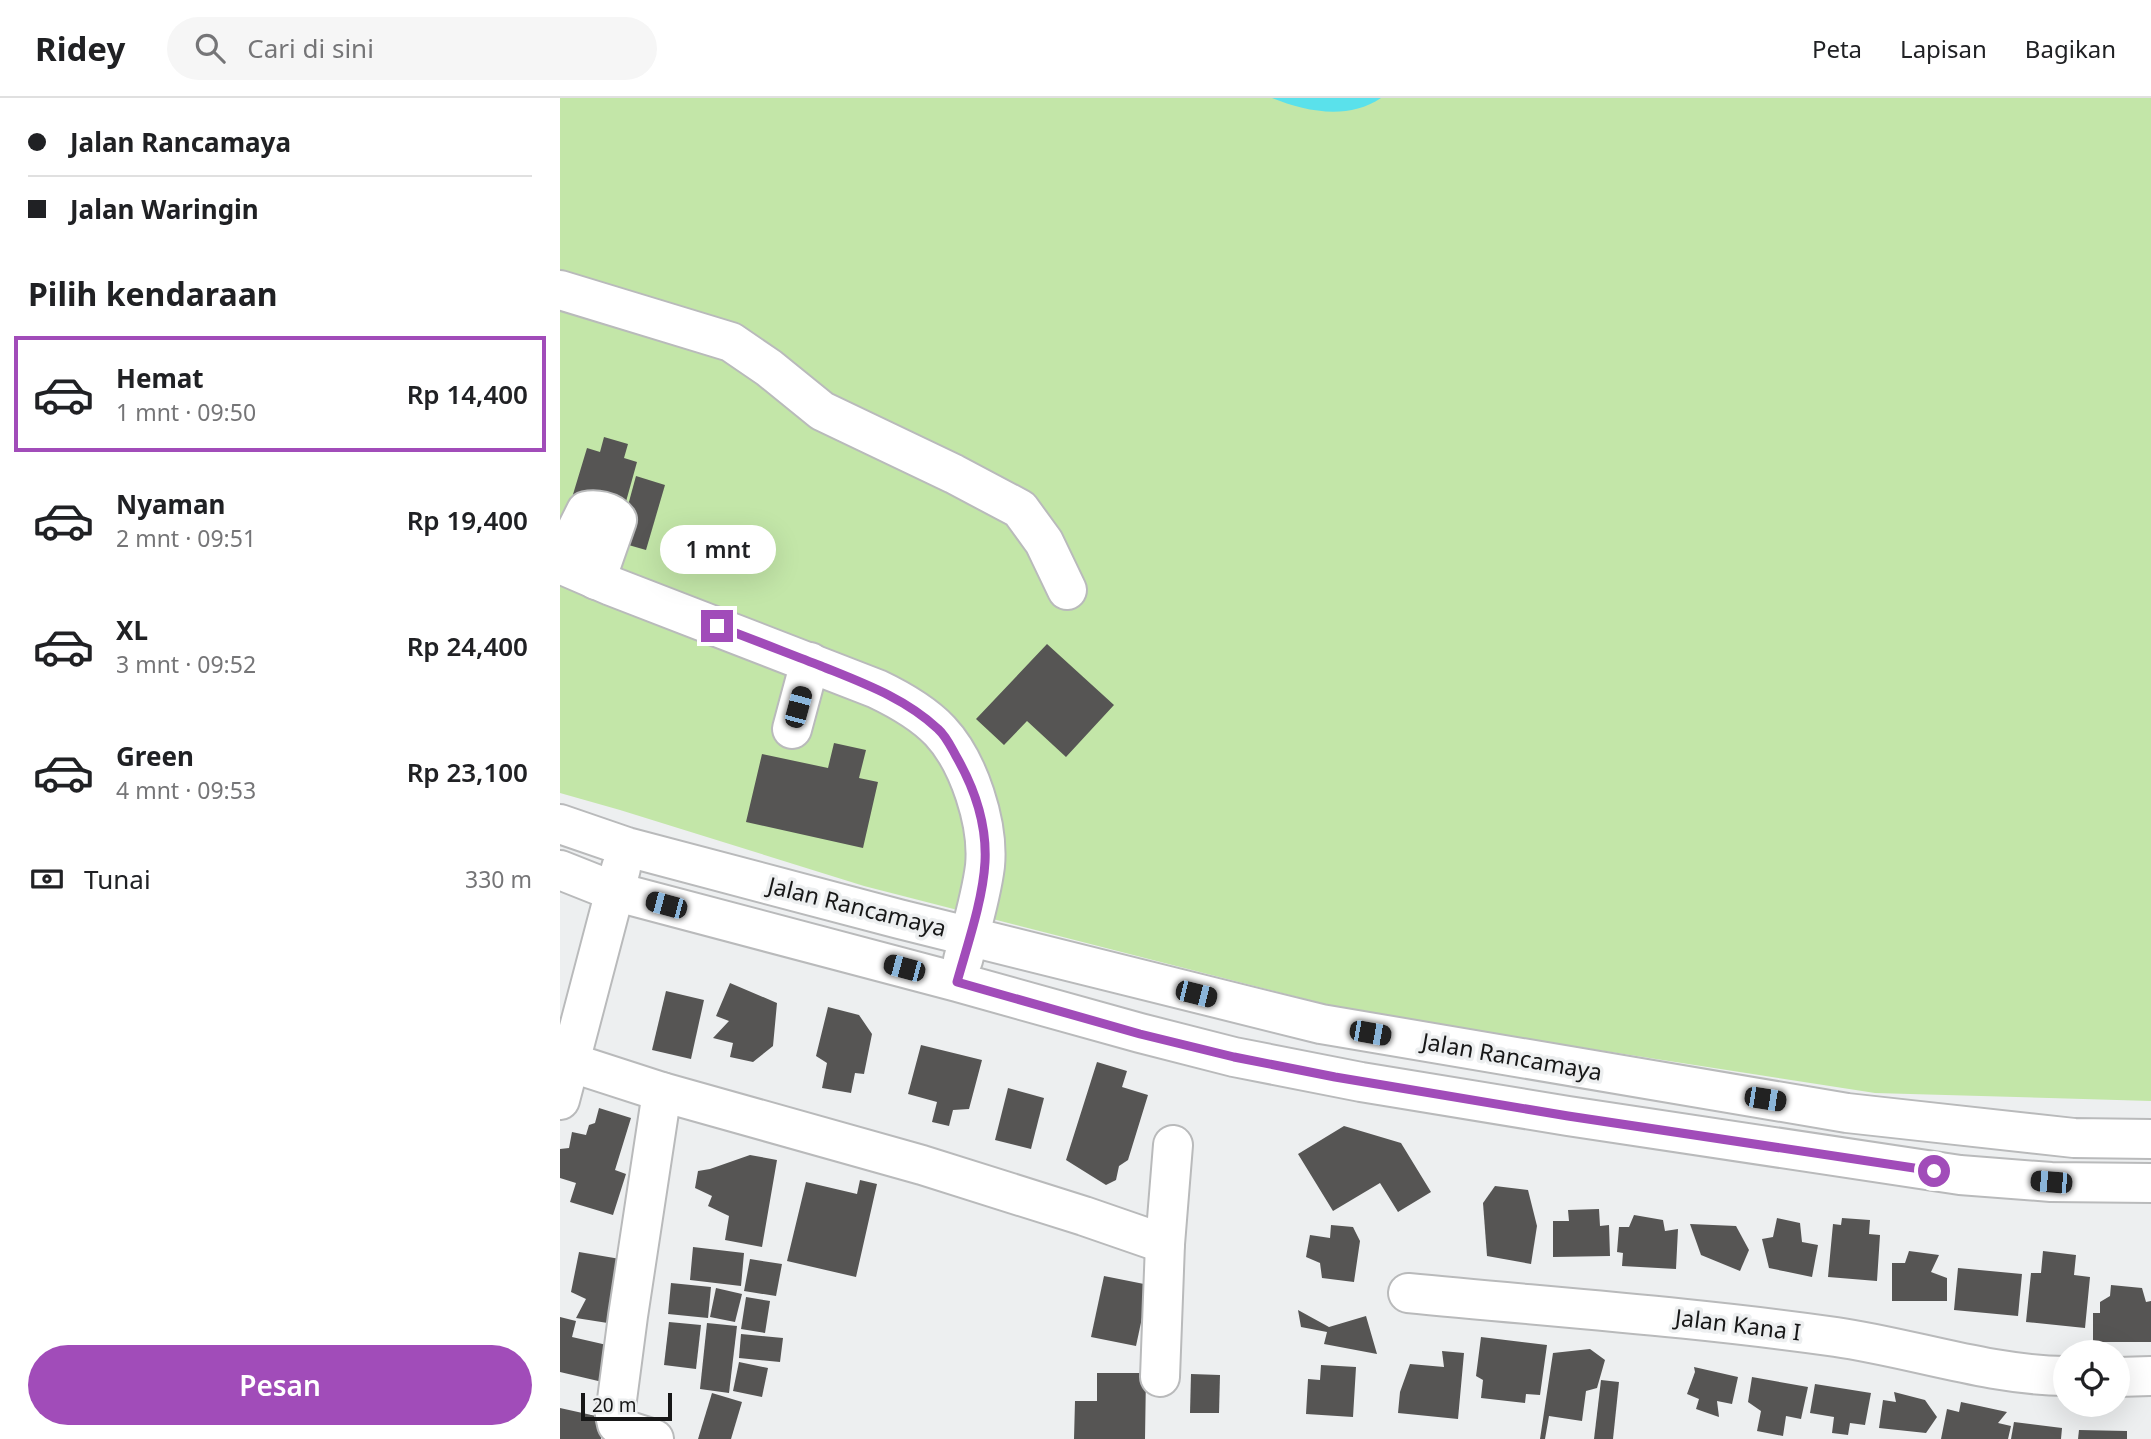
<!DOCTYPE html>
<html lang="id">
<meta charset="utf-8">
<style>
:root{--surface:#fff;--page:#f6f6f6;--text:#202124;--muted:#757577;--line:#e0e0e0;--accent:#a14cb9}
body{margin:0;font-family:"Noto Sans",sans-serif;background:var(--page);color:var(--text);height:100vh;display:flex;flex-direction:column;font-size:26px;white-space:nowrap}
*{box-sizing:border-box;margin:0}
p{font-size:23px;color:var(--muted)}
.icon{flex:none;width:38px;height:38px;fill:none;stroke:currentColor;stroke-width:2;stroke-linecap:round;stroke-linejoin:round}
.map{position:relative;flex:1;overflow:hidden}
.side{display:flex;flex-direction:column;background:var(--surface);width:560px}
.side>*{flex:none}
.top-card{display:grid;align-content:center;height:154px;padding:0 28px;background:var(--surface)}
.tools{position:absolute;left:1493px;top:1242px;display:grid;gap:14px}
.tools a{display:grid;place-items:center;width:77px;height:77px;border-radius:50%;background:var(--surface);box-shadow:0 7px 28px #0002;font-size:35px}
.scale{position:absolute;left:21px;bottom:18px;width:91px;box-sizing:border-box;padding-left:7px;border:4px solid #171717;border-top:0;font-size:19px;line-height:24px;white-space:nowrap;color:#171717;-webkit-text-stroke:5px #edeff0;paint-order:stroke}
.end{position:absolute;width:32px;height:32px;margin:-16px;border:9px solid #a14cb9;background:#fff;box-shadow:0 0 0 4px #fff}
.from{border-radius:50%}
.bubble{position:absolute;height:49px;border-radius:24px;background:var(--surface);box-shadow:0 7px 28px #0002;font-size:23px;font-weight:600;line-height:49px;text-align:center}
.car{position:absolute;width:21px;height:42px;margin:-21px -10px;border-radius:9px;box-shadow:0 0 5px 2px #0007;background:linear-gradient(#222 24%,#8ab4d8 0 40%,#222 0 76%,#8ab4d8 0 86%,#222 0)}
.top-card b{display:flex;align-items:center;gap:24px;height:66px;font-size:26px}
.top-card b+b{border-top:2px solid var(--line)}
.top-card i{width:18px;height:18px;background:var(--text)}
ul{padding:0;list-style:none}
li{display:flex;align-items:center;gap:21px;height:116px;margin:0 14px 10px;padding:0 14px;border:4px solid transparent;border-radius:0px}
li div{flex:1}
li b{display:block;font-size:26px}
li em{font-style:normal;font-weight:600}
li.current{border-color:var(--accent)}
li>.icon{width:63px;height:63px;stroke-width:1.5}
h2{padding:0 28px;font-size:32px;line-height:84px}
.pay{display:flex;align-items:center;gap:18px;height:77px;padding:0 28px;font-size:26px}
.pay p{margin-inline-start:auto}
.primary-button{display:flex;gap:14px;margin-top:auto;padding:14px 28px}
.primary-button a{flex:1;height:80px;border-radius:42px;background:var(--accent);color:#fff;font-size:28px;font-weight:600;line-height:80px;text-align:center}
header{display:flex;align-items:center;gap:42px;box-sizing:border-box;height:98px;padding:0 35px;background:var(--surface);border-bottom:2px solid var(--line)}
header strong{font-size:33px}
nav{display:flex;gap:38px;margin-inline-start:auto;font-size:24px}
.search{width:490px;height:63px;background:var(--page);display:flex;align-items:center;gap:18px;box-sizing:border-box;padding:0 24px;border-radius:38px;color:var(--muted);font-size:26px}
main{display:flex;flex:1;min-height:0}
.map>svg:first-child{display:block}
.green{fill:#c3e6a8}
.water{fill:#5ae1eb}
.building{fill:#565554}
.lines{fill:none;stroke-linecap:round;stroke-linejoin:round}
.minor-casing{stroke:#b9babb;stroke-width:42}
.minor{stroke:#fff;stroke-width:38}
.route{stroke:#a14cb9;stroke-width:9}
.labels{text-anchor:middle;stroke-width:7;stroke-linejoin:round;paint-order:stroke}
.street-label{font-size:23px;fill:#171717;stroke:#edeff0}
</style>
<header>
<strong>Ridey</strong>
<div class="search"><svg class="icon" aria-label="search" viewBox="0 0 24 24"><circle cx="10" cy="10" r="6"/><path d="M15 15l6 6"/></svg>Cari di sini</div>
<nav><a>Peta</a><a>Lapisan</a><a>Bagikan</a></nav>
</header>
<main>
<section class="side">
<div class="top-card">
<b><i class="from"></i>Jalan Rancamaya</b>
<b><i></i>Jalan Waringin</b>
</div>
<h2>Pilih kendaraan</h2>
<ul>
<li class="current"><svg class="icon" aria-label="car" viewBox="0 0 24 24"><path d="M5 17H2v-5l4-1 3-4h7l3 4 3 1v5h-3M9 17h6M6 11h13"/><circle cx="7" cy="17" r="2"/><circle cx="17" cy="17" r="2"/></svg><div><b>Hemat</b><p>1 mnt · 09:50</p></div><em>Rp 14,400</em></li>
<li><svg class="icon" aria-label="car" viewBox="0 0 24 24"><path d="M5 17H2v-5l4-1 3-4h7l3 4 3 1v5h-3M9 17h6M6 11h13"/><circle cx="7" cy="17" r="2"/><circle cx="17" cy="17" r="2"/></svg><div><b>Nyaman</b><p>2 mnt · 09:51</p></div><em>Rp 19,400</em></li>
<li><svg class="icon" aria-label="car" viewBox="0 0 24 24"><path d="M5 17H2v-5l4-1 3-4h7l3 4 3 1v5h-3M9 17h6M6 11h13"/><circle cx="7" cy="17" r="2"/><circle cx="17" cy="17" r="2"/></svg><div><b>XL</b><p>3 mnt · 09:52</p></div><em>Rp 24,400</em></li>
<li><svg class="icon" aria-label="car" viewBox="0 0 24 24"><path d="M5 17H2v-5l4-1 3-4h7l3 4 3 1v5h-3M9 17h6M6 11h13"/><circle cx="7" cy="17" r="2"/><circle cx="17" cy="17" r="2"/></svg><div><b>Green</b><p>4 mnt · 09:53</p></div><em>Rp 23,100</em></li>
</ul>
<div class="pay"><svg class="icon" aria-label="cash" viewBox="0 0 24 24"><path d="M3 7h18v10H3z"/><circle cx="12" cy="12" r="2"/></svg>Tunai<p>330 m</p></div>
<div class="primary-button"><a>Pesan</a></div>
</section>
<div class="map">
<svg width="1591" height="1341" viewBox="0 0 1591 1341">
<rect width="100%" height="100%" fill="#edeff0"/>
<polygon class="green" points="0,0 1591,0 1591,1003 1315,995 800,915 304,788 60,712 0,695"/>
<path class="water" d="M712,0H821C788,22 747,14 712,0Z"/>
<g class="building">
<polygon points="44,339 68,346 64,360 77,364 62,418 11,403 27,350 40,354"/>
<polygon points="76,378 105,387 86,452 58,444"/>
<polygon points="487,546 554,607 506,659 467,623 444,647 416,621"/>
<polygon points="274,645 306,652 299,680 318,684 303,750 186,724 202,656 268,670"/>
<polygon points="170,885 217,905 213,948 193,964 170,959 173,945 153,940 169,923 156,918"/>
<polygon points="106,893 144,902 131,961 92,952"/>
<polygon points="268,909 299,917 312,936 304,976 295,975 291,995 262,990 267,965 256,958"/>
<polygon points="361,947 422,962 409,1011 393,1012 389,1028 372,1024 377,1004 348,996"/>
<polygon points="537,964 567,973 562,989 588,997 568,1062 559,1068 556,1082 546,1087 506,1062"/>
<polygon points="448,990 484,1000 471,1051 435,1042"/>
<polygon points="39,1010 71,1020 55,1072 66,1076 53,1117 10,1104 16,1085 0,1080 0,1051 9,1050 12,1034 26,1037 29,1027 35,1025"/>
<polygon points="784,1028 841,1045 871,1094 838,1114 820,1085 773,1113 738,1056"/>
<polygon points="190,1057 217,1062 202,1149 165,1142 169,1118 148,1108 152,1098 135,1090 138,1073 150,1071"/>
<polygon points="300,1082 317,1086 296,1179 227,1163 246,1084 297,1096"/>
<polygon points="935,1088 968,1092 977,1128 971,1166 927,1158 923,1105"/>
<polygon points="1039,1111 1040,1128 1049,1127 1050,1158 993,1159 993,1123 1009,1123 1008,1112"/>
<polygon points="1074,1117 1103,1122 1105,1133 1118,1131 1116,1171 1062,1168 1063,1155 1057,1154 1059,1129 1069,1129"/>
<polygon points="1217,1120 1240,1125 1242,1144 1258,1147 1252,1179 1209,1170 1202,1141 1213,1139"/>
<polygon points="1282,1120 1310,1122 1309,1136 1320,1137 1317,1183 1268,1179 1273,1126 1281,1127"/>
<polygon points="1130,1126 1176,1128 1189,1152 1180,1173 1141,1157"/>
<polygon points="771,1127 793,1129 800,1143 794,1184 762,1180 760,1165 746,1159 750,1137 770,1140"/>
<polygon points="133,1149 184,1155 181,1188 130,1182"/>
<polygon points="1349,1153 1379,1157 1371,1174 1387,1180 1387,1203 1332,1203 1332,1165 1345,1165"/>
<polygon points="1483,1153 1516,1157 1514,1177 1530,1179 1525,1230 1466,1224 1471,1175 1481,1175"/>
<polygon points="19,1154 66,1162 54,1226 16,1220 26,1201 11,1194"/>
<polygon points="190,1161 222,1166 216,1198 184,1193"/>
<polygon points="1398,1170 1462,1176 1458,1218 1394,1212"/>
<polygon points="544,1178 589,1187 576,1248 531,1239"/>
<polygon points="111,1185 151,1189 148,1220 108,1216"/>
<polygon points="1551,1187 1582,1190 1586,1204 1591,1203 1591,1244 1533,1244 1533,1215 1540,1215 1540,1204 1550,1198"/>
<polygon points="156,1190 182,1196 175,1224 150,1219"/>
<polygon points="186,1199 210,1203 205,1235 181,1231"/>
<polygon points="738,1212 769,1229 806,1218 817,1256 764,1246 767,1234 741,1229"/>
<polygon points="0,1219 16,1223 12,1239 60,1250 51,1286 0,1274"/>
<polygon points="109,1224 141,1227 136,1271 104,1267"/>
<polygon points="147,1225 177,1228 169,1295 140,1291"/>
<polygon points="181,1236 223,1240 220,1264 179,1260"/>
<polygon points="921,1239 987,1247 980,1297 966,1296 965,1305 921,1300 923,1282 916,1278"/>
<polygon points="1030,1251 1045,1262 1037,1290 1026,1293 1022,1323 989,1318 985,1341 980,1341 993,1255"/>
<polygon points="882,1253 904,1255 898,1321 838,1315 840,1294 850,1266 884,1269"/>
<polygon points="179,1264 208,1270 202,1299 173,1293"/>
<polygon points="761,1267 796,1269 793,1319 746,1316 748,1281 760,1282"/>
<polygon points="1134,1269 1178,1279 1172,1306 1157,1303 1159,1319 1136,1311 1139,1301 1127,1296 1135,1274"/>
<polygon points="537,1275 586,1275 585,1341 514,1341 515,1303 537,1303"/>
<polygon points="631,1276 660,1277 659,1315 630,1315"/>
<polygon points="1192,1279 1248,1289 1241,1321 1226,1318 1223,1338 1197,1333 1201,1313 1188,1304"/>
<polygon points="1041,1282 1059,1284 1053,1341 1034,1341"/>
<polygon points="1255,1286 1311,1295 1305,1327 1290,1325 1288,1337 1272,1335 1274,1319 1250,1315"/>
<polygon points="1334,1294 1365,1302 1377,1319 1366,1335 1319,1330 1323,1302 1336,1304"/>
<polygon points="152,1295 182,1304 171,1341 138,1341"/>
<polygon points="1401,1304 1447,1314 1438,1325 1451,1328 1448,1341 1381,1341 1387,1311 1399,1314"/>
<polygon points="0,1310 45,1320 41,1341 0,1341"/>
<polygon points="1454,1324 1502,1330 1501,1341 1451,1341"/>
<polygon points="1519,1332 1567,1333 1567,1341 1518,1341"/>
</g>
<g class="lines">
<defs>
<g id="minor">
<polyline points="0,192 171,244 209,270 262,313 394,376 460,411 484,444 507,492"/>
<path d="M0,465L26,413C35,411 51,413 57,422L36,482"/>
<path d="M0,466L51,488L317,591C340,602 363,615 380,633C409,664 429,726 425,768C421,800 411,831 403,862"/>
<polyline points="232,631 250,564"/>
<polyline points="0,726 67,749 339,821 761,926 1287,1015 1514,1040 1591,1041"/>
<polyline points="0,772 53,793 397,884 580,935 674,959 801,984 1008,1018 1400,1077 1491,1084 1591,1085"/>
<polyline points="0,961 102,994 362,1067 524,1118 605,1146"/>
<polyline points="0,1002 61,770"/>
<path d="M848,1195C991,1209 1134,1219 1276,1239C1352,1250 1427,1277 1505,1278"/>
<polyline points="600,1279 605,1146 613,1047"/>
<polyline points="1558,1279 1591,1278"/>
<polyline points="94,1341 66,1332 57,1326 55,1317 68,1218 102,994"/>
</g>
</defs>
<use href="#minor" class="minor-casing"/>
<use href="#minor" class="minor"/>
</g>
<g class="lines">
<path class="route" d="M157,528C192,541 227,555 261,568C303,585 345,600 378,631C386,638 391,649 396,658C415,691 427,725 425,764C423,802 407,848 397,884L580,936L674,959L775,979L1008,1018L1374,1073"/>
</g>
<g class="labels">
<g class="street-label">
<text transform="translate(297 809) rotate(14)" y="8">Jalan Rancamaya</text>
<text transform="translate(952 959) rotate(10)" y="8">Jalan Rancamaya</text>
<text transform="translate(1178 1227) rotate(7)" y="8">Jalan Kana I</text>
</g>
</g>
</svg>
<div class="tools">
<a><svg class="icon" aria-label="locate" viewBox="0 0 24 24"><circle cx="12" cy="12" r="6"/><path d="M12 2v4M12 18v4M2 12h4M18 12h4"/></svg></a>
</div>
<div class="scale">20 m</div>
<i class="end from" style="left:1374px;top:1073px"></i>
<i class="end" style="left:157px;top:528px"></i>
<div class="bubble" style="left:100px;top:427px;width:116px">1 mnt</div>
<i class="car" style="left:238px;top:609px;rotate:15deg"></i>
<i class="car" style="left:106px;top:807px;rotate:285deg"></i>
<i class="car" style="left:344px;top:870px;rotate:285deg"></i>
<i class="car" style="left:636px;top:896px;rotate:104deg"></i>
<i class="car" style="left:810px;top:935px;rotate:100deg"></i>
<i class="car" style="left:1205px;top:1001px;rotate:99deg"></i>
<i class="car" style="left:1491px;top:1084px;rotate:275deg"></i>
</div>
</main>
